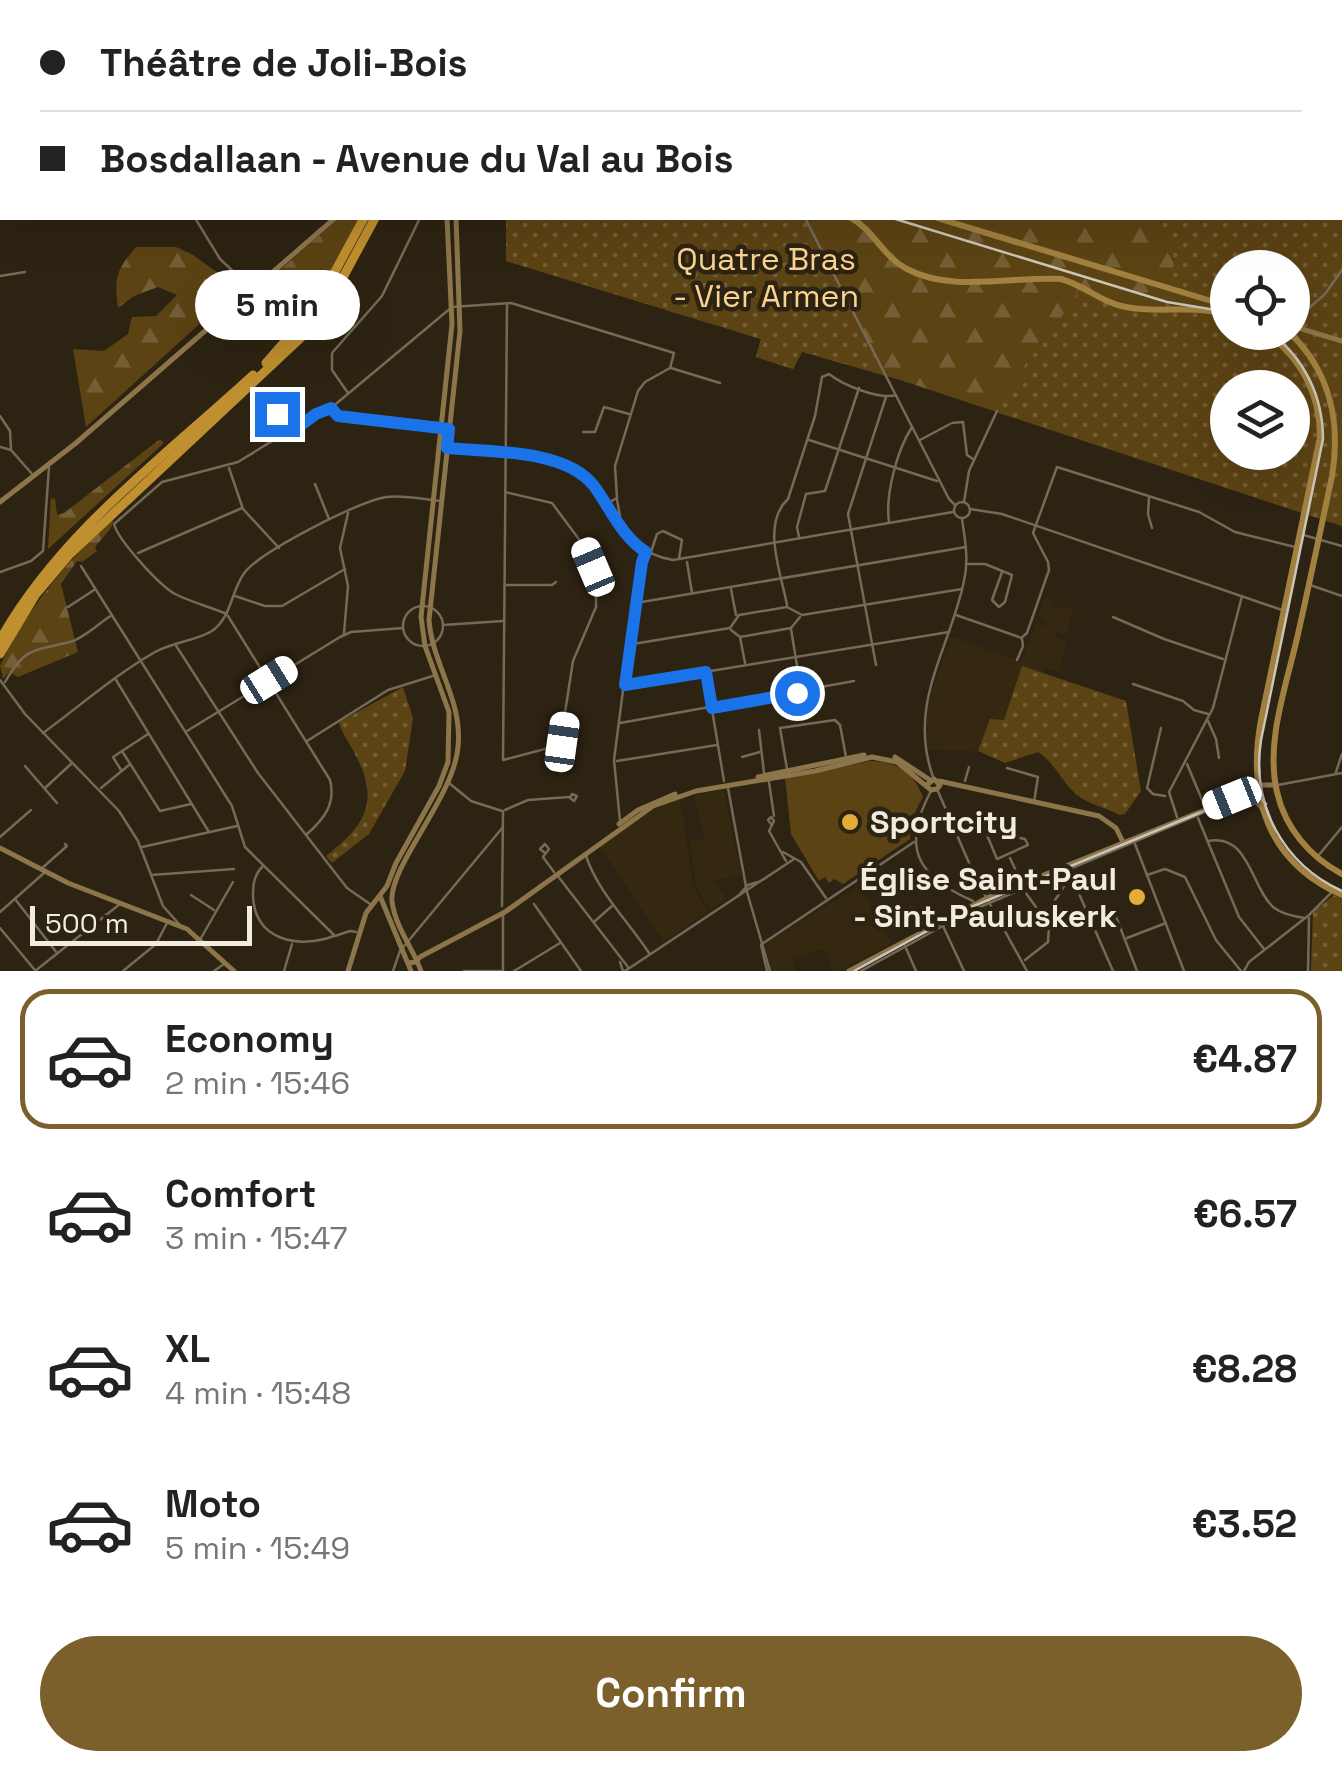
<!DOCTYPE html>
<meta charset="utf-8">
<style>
:root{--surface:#fff;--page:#f6f6f6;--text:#222;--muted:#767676;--line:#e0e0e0;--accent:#7b602b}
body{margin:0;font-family:"Space Grotesk",sans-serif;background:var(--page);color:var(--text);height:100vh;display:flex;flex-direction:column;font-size:38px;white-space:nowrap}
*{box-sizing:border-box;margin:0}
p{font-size:32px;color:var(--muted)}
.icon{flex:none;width:55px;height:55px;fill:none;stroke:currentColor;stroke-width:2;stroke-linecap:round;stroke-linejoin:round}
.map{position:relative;height:971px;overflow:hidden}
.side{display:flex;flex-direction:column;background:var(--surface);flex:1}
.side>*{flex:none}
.guide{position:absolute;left:0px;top:0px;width:1342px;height:220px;box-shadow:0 10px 40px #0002;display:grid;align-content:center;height:220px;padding:0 40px;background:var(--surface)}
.tools{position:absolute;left:1210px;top:250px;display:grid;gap:20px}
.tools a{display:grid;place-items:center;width:100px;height:100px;border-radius:50%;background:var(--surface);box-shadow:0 10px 40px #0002;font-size:50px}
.scale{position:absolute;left:30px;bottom:25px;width:222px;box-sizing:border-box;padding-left:10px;border:5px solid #f1ebe0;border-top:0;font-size:28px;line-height:35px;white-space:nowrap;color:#f1ebe0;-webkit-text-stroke:8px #2d2312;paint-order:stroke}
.end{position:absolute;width:45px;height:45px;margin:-22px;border:12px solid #1a73e8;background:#fff;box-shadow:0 0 0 5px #fff}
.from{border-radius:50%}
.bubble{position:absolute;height:70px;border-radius:35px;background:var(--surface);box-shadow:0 10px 40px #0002;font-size:32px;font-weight:700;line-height:70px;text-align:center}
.car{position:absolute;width:30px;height:60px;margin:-30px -15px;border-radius:12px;box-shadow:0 0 8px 2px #0007;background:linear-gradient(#fff 24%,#345 0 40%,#fff 0 76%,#345 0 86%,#fff 0)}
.guide b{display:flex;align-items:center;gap:35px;height:95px;font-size:38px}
.guide b+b{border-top:2px solid var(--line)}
.guide i{width:25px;height:25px;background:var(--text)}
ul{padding:18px 0 0;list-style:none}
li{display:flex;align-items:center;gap:30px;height:140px;margin:0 20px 15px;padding:0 20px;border:5px solid transparent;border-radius:30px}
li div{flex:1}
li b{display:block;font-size:38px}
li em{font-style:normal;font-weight:700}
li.active{border-color:var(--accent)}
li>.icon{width:90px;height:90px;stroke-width:1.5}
.button{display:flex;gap:20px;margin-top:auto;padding:20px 40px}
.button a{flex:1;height:115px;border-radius:60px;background:var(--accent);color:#fff;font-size:40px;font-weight:700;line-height:115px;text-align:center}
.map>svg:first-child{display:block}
.built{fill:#352810}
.grass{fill:#5c4314}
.forest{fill:url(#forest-firs);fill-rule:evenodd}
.park{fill:url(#park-dots);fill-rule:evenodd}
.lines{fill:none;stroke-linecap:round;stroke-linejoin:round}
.stream{stroke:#a98c50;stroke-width:2.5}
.street{stroke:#756a57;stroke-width:2.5}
.secondary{stroke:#8c754b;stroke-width:5}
.primary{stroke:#a28040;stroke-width:6}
.highway{stroke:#c08f30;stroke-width:9}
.tram{stroke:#cbc4b8;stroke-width:2.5}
.route{stroke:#1a73e8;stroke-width:12}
.poi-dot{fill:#e7ac36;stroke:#2d2312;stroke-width:4}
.labels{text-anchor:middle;stroke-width:9;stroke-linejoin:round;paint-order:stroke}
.park-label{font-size:32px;fill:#fad390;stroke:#2d2312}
.poi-label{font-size:32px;font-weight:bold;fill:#f1ebe0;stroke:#2d2312;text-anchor:start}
</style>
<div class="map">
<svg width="1342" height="971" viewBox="0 0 1342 971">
<defs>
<pattern id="forest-firs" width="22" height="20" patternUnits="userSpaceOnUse" patternTransform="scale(2.5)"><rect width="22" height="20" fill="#5c4314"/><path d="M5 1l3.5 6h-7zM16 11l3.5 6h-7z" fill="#745e36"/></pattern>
<pattern id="park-dots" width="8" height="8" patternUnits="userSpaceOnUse" patternTransform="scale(2.5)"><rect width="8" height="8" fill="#5c4314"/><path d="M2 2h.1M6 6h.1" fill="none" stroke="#745e36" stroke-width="1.8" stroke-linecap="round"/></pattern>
</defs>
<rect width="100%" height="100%" fill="#2d2312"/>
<g class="built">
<polygon points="1046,596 1053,600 1052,605 1065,610 1067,606 1074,608 1065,636 1058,631 1055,636 1067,643 1058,672 1045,668 1043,673 1022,666 1004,721 990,720 978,751 926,750 927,708 951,636 1021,662 1036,623 1047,626 1048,621 1038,616"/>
<polygon points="724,790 741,876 714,880 726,899 710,910 696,887 689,841 705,838 693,795"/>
<polygon points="680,798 694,888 708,911 664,942 600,846 650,811"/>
<polygon points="860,885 871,905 869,907 892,943 841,970 833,971 824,949 793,959 795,971 771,971 765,944"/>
</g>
<path class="grass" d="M870,761C897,761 914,773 923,797L911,820L910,839L843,884L834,879L829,883L825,877L819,881L791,834L785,778Z"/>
<g class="forest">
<path d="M505,0H1342V526L897,379L802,352L793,369L756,357L761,339L506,261V218H1340V2ZM1228,268H1292V332H1228ZM1228,388H1292V452H1228Z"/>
<polygon points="339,218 359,218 324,286 299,321 255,292"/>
<path d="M136,247H176L193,255L239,288L86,427L73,349L104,351L128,334L132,317L156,316L177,295L158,287L134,296L118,308C114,278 116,270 136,247Z"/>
<polygon points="160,439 164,443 48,549 51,498 55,499 57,515 64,513"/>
<path d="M114,518L111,528L95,547L97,551L82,562L77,561L61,584L78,652L18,677L9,672L3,679L0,666C28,608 67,560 114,518Z"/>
</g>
<g class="park">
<path d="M1340,115L1342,526L996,412L1022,369L1071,304L1080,288L1106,303L1227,317L1228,332L1261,333L1268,337L1271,333L1292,332V268H1228L1227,306L1174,289L1173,251L1158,218H1340ZM1228,388H1292V452H1228Z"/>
<polygon points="506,218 805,218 886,376 802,351 793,369 756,357 761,339 506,261"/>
<path d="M1022,666L1126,701L1141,791L1125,814L1120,815C1106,807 1088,805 1076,794C1061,781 1055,763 1038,752L1005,763L978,751L990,719L1004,720Z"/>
<path d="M403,687L413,718L405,771L369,834L332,863L326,856C363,827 381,803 356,756C351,745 341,732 339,722Z"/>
<polygon points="1334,895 1342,899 1342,971 1311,971 1313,912"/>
</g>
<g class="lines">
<g class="stream">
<polyline points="791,2 792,0"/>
<polyline points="1340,111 1342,109"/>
</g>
<g class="street">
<polyline points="0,1 3,0"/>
<polyline points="138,2 138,0"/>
<polyline points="0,89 2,91"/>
<polyline points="0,143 2,139"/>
<polyline points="0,184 2,186"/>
<polyline points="0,191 2,190"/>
<polyline points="195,218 220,259 252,289"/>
<polyline points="805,218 949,499 955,505"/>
<polyline points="0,276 25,272"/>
<polyline points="1292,323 1325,294 1342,270"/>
<polyline points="671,368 720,383"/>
<polyline points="348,393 332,370 332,353 382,296 420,218"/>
<polyline points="332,409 338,416 449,429"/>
<polyline points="283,410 277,414 289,431"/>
<polyline points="0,416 10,431 11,449"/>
<polyline points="952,423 963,422 967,455 973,459"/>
<polyline points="261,425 276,415"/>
<polyline points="583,432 595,432 604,407 629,414"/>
<polyline points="809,440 937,481"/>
<polyline points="920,440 950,424"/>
<polyline points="0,447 11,450 33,475"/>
<path d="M441,447L551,459C610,474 610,551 673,560L953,512"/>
<polyline points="229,468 243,509 279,548"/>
<polyline points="315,484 329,519"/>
<polyline points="505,492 552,503 584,546 596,577 596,607 573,661 560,745 503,760 507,305"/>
<polyline points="1149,497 1148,514 1152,528"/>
<polyline points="617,500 620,516"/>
<circle cx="962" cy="510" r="8"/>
<polyline points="964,502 969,471 997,411"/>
<polyline points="970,509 1002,514 1282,610"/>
<path d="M889,522C885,495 897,450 912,427"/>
<polyline points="1300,534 1342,546"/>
<polyline points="799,537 797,527 806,494 825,491 859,388"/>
<polyline points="651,552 657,534 663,531 682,540 679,558"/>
<polyline points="138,553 242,508"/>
<polyline points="687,562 692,593"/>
<polyline points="968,564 985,564 1012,575 1005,602 999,607 992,600 1002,572"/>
<polyline points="81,566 232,806 245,847 335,936 350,931 356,932"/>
<polyline points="0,572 31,561 43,551 49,467"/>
<polyline points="506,585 552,585 556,582"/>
<polyline points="1310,585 1342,596"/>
<polyline points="731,589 736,615"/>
<polyline points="235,596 265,606 282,606 345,569"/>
<polyline points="636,603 966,547"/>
<path d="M787,605C781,573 761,524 788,499L815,416L822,377L829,374C843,385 879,400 896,395"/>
<circle cx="423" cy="626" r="20"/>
<polyline points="68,607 94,590"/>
<path d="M227,614C210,607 191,602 175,594C159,585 118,540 114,524L162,482L238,462L316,414L331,408L452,307L511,303L674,353L670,368L645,382L638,391L615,466L617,498L606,504"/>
<polyline points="956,615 1019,637"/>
<path d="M228,616L330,780C336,804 324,819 307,834"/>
<polyline points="1113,617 1164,639 1223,659"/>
<polyline points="443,625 503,621"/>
<polyline points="791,629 801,690"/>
<polyline points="731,630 740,637 791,628 800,617"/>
<polyline points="344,633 348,586 340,548 348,513"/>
<polyline points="740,637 745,663"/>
<polyline points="1021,638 1027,633 1049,570 1048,562 1033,533 1057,467 1199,512 1235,532 1295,547"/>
<polyline points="175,644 258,773 347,888 370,904"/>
<polyline points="633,644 730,628 739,615 787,607 802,615 962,589"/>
<polyline points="1017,660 1023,646 1022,639"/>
<polyline points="876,665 848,514 886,397"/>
<polyline points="706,674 724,781"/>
<polyline points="0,680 25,714 119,811 138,841 163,906 180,925"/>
<polyline points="116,680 209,832"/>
<path d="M5,682C25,647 33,651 70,642C84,638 99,623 112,615"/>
<polyline points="1133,684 1183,701 1194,710 1208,714"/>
<polyline points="625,685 949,632"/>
<polyline points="1208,721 1216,739 1219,758"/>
<polyline points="620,723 854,681"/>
<polyline points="1161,728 1147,788 1153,794 1165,796"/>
<polyline points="759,730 764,773"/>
<polyline points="187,731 340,637 351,632 403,628"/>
<path d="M43,733C80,706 115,675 155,652C174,642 198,640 212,631C232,617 231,590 245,572C262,551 359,501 386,497C404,495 422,499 440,501"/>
<polyline points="307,741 388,690 436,675"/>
<polyline points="122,751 160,811 191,804"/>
<polyline points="742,757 760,752"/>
<polyline points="617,761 717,745"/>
<polyline points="1187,764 1205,807"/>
<polyline points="25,766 57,803"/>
<polyline points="1007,768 1038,777 1034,802"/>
<polyline points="787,769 780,728 835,720 840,725 846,757"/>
<polyline points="121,770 113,757 148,734"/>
<polyline points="1336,772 1342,754"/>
<path d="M933,777C907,703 949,652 964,581C969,560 965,540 962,519"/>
<polyline points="965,781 969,767"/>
<polyline points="769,782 774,816"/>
<polyline points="449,783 471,801 502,811"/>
<polyline points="1278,785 1342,773"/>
<polyline points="45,788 72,763"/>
<polyline points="101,788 129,765"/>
<polyline points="728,788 747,892 770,971"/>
<polyline points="937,789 976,879 1027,971"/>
<path d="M931,791C901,847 916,876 973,901"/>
<polygon points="572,794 577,796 574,801 570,798"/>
<polyline points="505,810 528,800 569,797"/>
<polyline points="1177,817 1169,792 1213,708 1242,596"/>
<polyline points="1198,818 1239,917 1264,949"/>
<polyline points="620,821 614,760 629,644 646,553"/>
<polyline points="771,824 768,820 771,817 774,821 769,831 786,861"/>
<polygon points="989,832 1025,839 1028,845 997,859 987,835"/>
<polyline points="0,837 31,810"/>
<path d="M1208,841C1249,833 1251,887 1273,907C1282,914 1293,916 1304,918"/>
<polyline points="1135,844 1184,971"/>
<polyline points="142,847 237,826"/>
<polyline points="783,852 801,862 826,898"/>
<polyline points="545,853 540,849 545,844 549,849 543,857 554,872"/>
<path d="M586,856C598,892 628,921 649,953"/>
<polyline points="1318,856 1342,827"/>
<polyline points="1010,858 1021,882"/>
<path d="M263,866C254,875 253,884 253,896C255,941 299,949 334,936"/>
<polyline points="41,869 67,846 65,844"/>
<polyline points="1069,871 1113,971"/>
<polyline points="151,875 234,869"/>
<polyline points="557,875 628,967"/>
<polyline points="1147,875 1165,869 1185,877 1216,940 1241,971"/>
<polyline points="1023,889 1038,910 1048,915"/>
<polyline points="191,895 214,910"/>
<polyline points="738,896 794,859"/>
<polyline points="15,899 57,953"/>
<polyline points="534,904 581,971"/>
<polyline points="502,906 503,811"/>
<polygon points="909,908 914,908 913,912 910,912"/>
<polyline points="0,912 44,873"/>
<polyline points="912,912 921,929"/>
<polyline points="1090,916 1113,909 1137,971"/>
<polyline points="595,921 612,906"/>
<polyline points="943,926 964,971"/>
<polyline points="0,928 34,969"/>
<polyline points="201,938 233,882"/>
<polyline points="1127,938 1166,923"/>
<polyline points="762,944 914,842"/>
<polyline points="761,945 767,971"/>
<polyline points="905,946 916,971"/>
<polyline points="1025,960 1048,942 1050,908 1070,877"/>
<polyline points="620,962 623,971"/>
<polyline points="35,971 120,904"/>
<polyline points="123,971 156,944 167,923"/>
<polyline points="214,971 224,964"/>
<polyline points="284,971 292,944"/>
<polyline points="393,971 400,951 503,827"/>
<polyline points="464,971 501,971"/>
<polyline points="503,971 503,913"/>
<polyline points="514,971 560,943"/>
<polyline points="625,971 738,896 748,885 758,882"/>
<polyline points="861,971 968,912 1231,801"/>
<polyline points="1244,971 1249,962 1309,915 1332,892"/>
<polyline points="1308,971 1309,918"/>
</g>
<g class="secondary">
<polyline points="224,0 232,2"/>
<polyline points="1292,326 1342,341"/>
<polyline points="0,502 76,443 335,218"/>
<polyline points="895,757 930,780"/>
<polyline points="758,777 864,755"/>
<polyline points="939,781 1099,816 1116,828 1123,842"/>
<polyline points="1238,796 1254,799 1262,808"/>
<polyline points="619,824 638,810 675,794"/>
<polyline points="0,848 68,883 187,929 234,971"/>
<polyline points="380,896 411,971"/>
<polyline points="408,963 416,962 420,957 505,912 653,806 696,791 815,771 872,757 897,762 931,790 937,789 940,785 934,779 928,784"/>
<polyline points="348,971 366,913 387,886 396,863 439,786 448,762 449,712 425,646 421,617 452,324 447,218"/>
<path d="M421,971C413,948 395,927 392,901C389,866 454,797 458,747C463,700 432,664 429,620L460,331L456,218"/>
<polyline points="849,971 989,897 1257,789 1260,785 1276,785"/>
</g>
<g class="primary">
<polyline points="491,0 491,2"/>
<polyline points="498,0 498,2"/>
<path d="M851,218C874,230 883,257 907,269C952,293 1012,276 1061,279C1084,285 1102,303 1126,307C1160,314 1194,304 1228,315"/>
<polyline points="937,218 1228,306"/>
<path d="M1265,332C1301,358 1320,393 1320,437L1261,720C1247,796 1267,862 1342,895"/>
<path d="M1289,332C1330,371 1341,422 1332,476C1321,528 1310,581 1298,634C1287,684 1265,741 1277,792C1285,828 1310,857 1342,874"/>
</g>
<g class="highway">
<polyline points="568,2 571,0"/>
<polyline points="582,2 585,0"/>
<polyline points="266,363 317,305 364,218"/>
<path d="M0,640C60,533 164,457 253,375"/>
<polyline points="0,654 36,594 69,555 306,333 334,294 375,218"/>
</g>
<g class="tram">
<polyline points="484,0 485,2"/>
<polyline points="892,218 1167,302 1228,312"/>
<path d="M1270,332C1304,358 1323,396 1323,439L1261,740C1251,805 1283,864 1342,891"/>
<path d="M854,971L969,908L1216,806C1233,799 1253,786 1266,804"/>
</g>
</g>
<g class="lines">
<path class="route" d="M277,414L290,433L316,414L331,408L338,416L449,429L447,448C490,452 566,449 594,486C611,509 621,536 646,552L642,562L625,685L706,672L712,708L797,693"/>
</g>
<g class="poi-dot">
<circle cx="850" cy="822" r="10"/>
<circle cx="1137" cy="897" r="10"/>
</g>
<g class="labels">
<g class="park-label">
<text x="766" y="270">Quatre Bras<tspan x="766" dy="37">- Vier Armen</tspan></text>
</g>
<g class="poi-label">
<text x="870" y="833">Sportcity</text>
<text x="1117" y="890" text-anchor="end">Église Saint-Paul<tspan x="1117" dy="37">- Sint-Pauluskerk</tspan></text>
</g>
</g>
</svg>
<div class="tools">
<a><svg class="icon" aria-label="locate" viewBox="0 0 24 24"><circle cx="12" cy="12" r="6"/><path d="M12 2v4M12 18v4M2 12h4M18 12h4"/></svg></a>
<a><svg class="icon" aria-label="layers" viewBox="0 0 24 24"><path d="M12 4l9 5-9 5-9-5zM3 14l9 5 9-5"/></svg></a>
</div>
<div class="scale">500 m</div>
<i class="end from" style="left:797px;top:693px"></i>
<i class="end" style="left:277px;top:414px"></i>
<div class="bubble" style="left:195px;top:270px;width:165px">5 min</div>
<i class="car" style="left:593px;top:567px;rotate:337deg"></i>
<i class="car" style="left:269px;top:680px;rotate:58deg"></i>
<i class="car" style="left:562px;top:742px;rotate:8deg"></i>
<i class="car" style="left:1232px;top:798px;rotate:248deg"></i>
<div class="guide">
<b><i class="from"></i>Théâtre de Joli-Bois</b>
<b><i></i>Bosdallaan - Avenue du Val au Bois</b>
</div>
</div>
<section class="side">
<ul>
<li class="active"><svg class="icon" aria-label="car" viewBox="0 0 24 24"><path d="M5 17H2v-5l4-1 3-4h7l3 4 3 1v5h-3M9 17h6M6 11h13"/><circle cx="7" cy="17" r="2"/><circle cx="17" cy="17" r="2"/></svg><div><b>Economy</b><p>2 min · 15:46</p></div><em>€4.87</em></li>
<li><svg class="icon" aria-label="car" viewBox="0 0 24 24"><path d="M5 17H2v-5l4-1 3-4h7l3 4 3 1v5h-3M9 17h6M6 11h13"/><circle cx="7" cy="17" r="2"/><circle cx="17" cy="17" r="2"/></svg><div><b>Comfort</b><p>3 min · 15:47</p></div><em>€6.57</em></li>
<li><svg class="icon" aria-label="car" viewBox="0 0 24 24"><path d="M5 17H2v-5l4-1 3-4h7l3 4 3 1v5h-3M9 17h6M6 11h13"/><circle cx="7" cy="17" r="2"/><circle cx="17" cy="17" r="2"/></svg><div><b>XL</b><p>4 min · 15:48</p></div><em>€8.28</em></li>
<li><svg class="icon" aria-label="car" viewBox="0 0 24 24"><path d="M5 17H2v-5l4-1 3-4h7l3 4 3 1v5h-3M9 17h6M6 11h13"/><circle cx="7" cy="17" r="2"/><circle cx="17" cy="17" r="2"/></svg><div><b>Moto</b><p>5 min · 15:49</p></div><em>€3.52</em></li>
</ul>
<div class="button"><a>Confirm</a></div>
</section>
